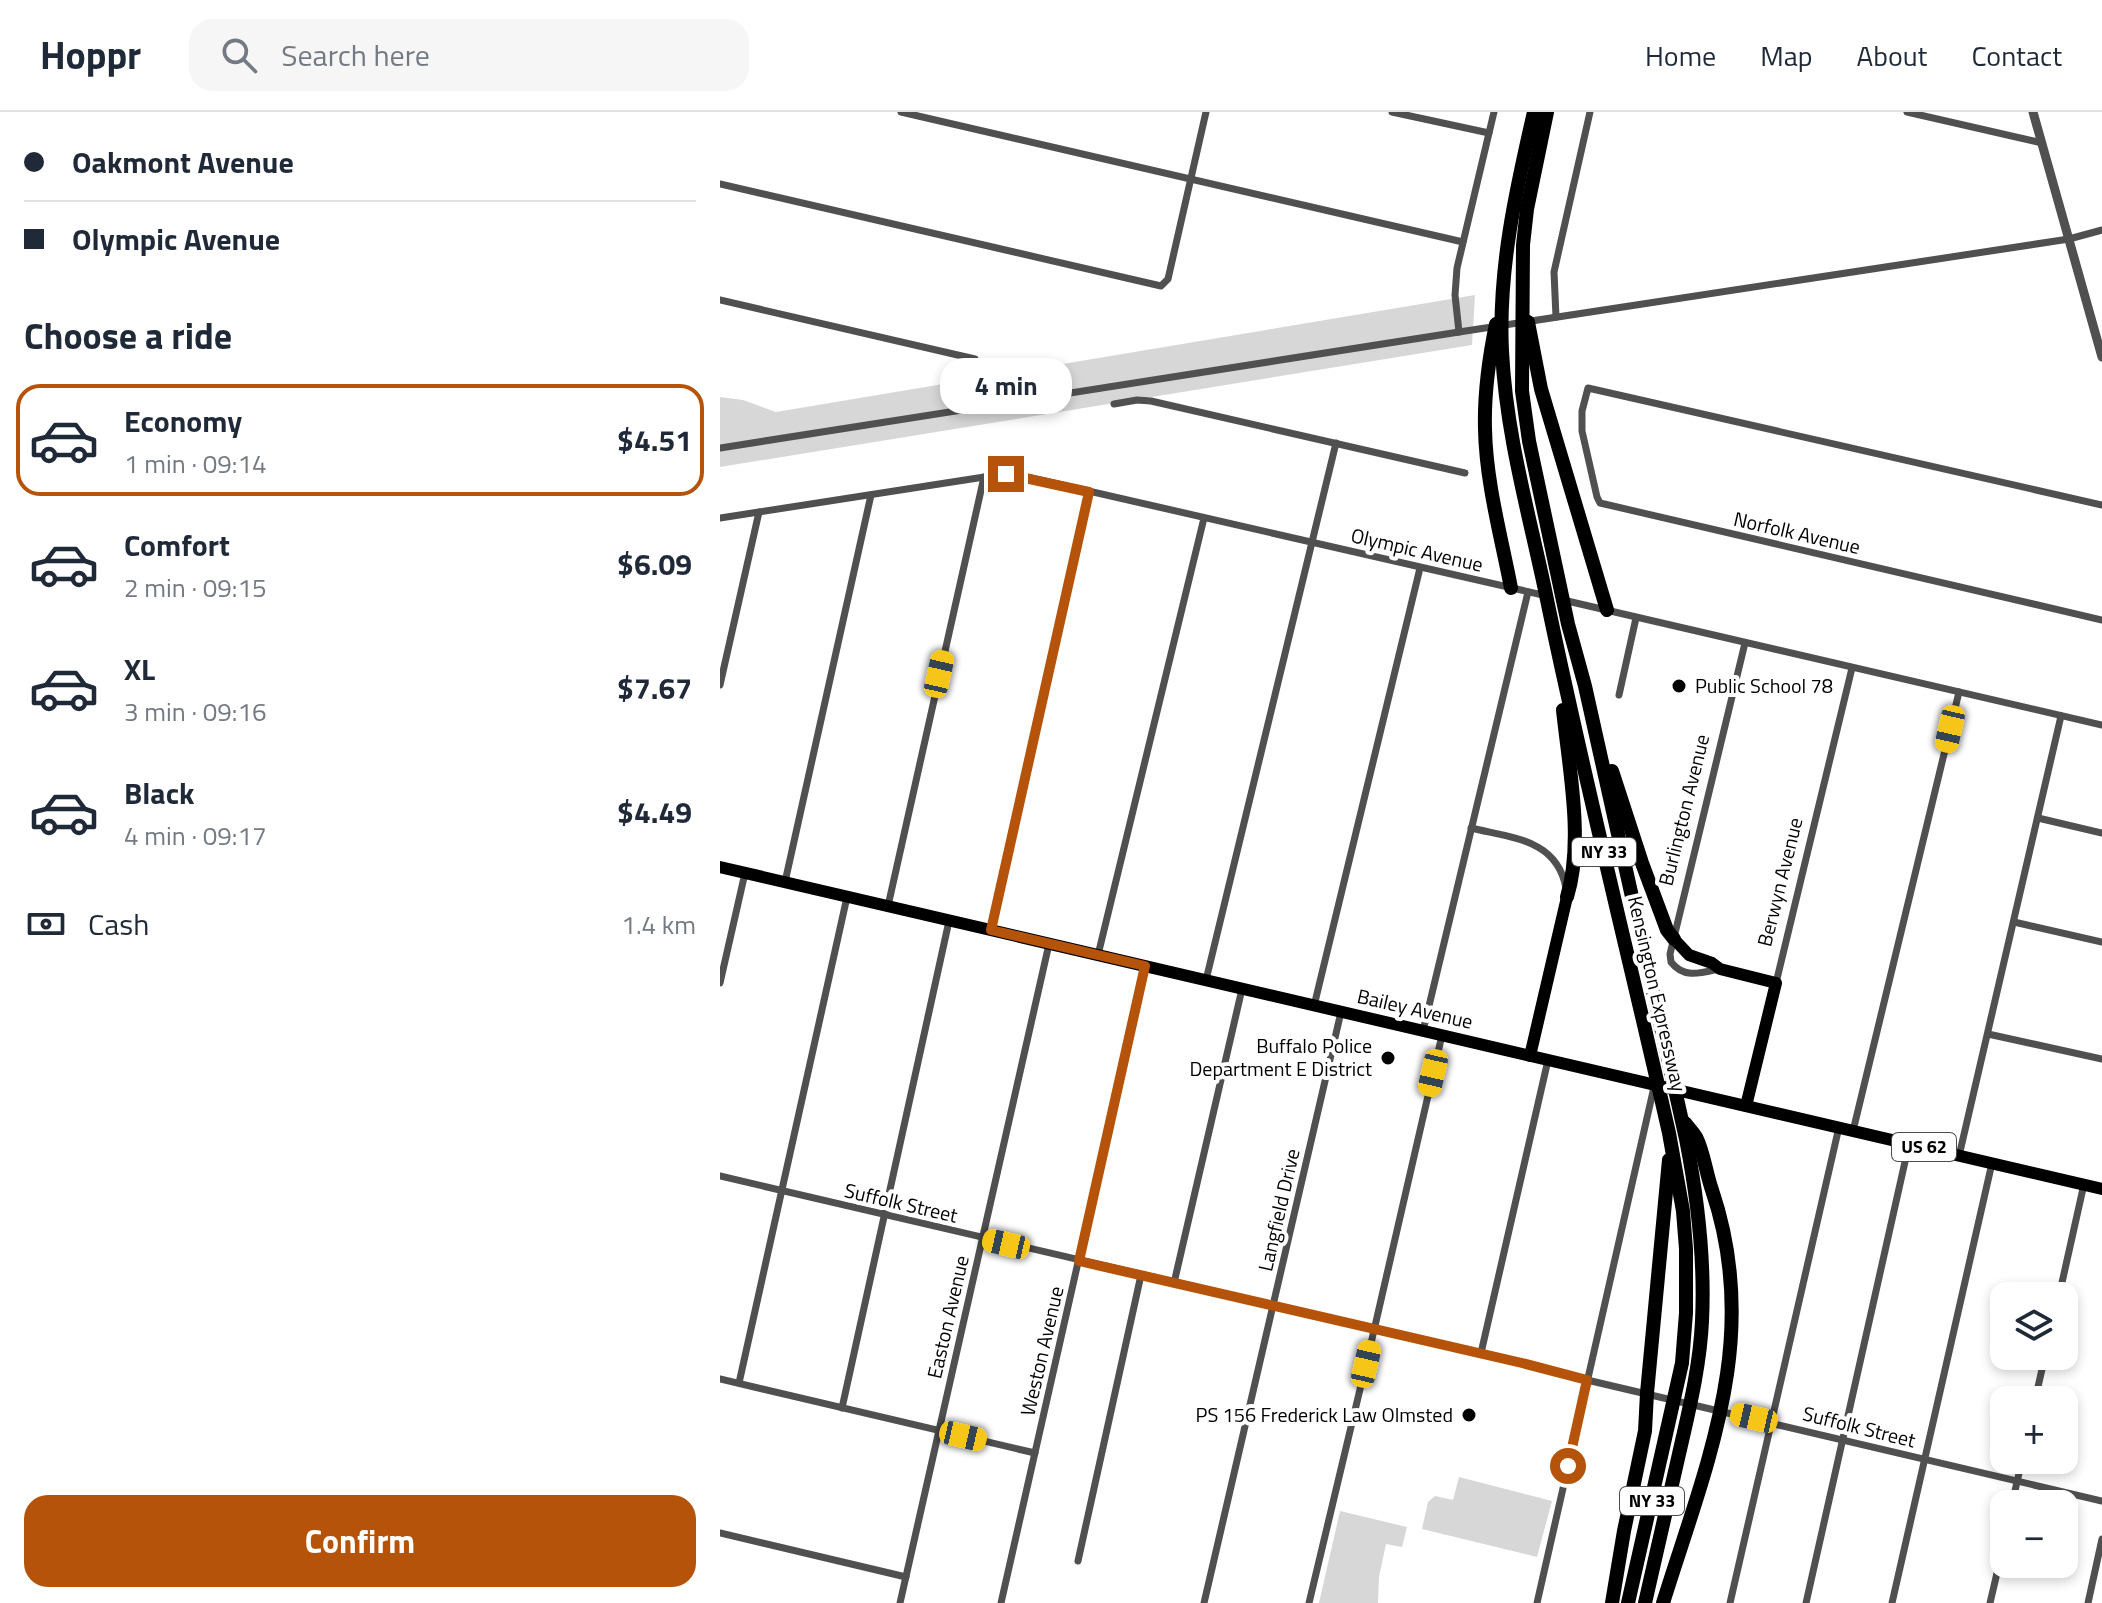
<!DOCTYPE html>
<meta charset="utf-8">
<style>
:root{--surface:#fff;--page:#f6f6f7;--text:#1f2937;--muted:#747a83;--line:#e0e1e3;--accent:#b45309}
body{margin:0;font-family:"Titillium Web",sans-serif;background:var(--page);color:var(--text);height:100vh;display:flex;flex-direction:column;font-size:30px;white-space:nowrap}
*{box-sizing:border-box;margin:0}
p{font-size:26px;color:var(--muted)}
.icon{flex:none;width:44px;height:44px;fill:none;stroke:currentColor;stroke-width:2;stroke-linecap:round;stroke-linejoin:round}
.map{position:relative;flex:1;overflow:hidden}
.side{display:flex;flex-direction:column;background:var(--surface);width:720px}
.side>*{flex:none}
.banner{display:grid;align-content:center;height:176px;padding:0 24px;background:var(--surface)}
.controls{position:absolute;left:1270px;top:1170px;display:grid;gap:16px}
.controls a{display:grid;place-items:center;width:88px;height:88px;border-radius:16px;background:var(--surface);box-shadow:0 4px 12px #0003;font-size:40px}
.end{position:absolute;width:36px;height:36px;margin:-18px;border:10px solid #b45309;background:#fff;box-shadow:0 0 0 4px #fff}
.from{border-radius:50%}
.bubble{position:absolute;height:56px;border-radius:24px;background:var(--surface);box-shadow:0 4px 12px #0003;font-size:26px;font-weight:700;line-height:56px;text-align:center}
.car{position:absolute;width:24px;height:48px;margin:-24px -12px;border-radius:10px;box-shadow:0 0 6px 2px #0007;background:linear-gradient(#f5c518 24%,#345 0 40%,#f5c518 0 76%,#345 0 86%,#f5c518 0)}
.banner b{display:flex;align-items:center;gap:28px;height:76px;font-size:30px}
.banner b+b{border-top:2px solid var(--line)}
.banner i{width:20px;height:20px;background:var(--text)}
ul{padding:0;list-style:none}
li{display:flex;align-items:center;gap:24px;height:112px;margin:0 16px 12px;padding:0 8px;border:4px solid transparent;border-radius:24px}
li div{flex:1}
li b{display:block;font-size:30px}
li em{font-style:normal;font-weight:700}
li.on{border-color:var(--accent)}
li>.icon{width:72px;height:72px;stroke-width:1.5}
h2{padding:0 24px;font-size:36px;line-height:96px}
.pay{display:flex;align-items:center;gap:20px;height:88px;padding:0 24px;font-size:30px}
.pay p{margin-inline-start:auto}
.primary-button{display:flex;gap:16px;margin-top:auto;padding:16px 24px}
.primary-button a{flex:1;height:92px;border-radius:24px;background:var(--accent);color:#fff;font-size:32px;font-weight:700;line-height:92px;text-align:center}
header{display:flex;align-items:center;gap:48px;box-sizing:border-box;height:112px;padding:0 40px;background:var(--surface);border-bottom:2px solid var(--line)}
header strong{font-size:38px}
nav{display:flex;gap:44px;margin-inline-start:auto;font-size:28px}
.search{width:560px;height:72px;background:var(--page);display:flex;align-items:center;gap:20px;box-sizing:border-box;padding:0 28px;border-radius:24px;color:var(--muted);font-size:30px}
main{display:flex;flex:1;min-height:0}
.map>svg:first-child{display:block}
.green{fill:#d7d7d7}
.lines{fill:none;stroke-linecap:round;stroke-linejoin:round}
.minor{stroke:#505050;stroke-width:7}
.tertiary{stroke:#505050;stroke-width:9}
.primary{stroke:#000;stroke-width:12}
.motorway{stroke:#000;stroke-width:14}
.route{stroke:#b45309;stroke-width:10}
.poi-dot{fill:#000;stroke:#fff;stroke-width:3}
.labels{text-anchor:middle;stroke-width:8;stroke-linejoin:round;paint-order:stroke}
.shield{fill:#fff;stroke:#4c4c4c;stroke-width:2}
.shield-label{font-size:18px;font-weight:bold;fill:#000}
.street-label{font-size:20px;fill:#000;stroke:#fff}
.poi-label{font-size:20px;fill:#000;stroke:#fff;text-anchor:end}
</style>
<header>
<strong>Hoppr</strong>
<div class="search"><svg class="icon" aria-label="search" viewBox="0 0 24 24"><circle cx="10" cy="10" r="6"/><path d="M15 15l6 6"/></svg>Search here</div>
<nav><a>Home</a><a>Map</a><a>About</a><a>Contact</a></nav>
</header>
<main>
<section class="side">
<div class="banner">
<b><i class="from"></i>Oakmont Avenue</b>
<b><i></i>Olympic Avenue</b>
</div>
<h2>Choose a ride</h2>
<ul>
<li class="on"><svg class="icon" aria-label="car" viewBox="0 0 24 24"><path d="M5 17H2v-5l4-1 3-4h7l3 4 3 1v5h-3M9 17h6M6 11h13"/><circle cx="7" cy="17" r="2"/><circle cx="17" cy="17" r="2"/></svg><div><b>Economy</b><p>1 min · 09:14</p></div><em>$4.51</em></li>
<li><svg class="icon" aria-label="car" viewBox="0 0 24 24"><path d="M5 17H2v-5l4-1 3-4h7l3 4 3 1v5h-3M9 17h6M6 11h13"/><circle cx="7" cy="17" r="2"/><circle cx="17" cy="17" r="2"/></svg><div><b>Comfort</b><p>2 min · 09:15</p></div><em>$6.09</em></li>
<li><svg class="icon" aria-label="car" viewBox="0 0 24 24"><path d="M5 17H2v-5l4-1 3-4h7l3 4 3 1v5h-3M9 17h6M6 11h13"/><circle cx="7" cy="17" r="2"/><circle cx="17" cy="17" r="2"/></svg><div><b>XL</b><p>3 min · 09:16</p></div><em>$7.67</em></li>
<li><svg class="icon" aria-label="car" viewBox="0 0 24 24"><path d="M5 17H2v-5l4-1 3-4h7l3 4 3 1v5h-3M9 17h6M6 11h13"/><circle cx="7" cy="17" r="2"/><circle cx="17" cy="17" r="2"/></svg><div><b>Black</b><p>4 min · 09:17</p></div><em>$4.49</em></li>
</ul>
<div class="pay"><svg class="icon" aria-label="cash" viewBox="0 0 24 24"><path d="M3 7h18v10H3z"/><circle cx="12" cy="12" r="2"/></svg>Cash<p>1.4 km</p></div>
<div class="primary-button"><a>Confirm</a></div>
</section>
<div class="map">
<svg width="1382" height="1491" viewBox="0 0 1382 1491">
<rect width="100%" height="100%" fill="#fff"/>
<g class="green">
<polygon points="755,183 752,233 0,355 0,285 23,288 56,300"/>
<polygon points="739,1365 832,1389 817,1445 702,1417 708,1390 715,1384 733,1388"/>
<polygon points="620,1399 687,1415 682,1435 666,1432 659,1465 658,1491 599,1491"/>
</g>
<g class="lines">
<g class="minor">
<polyline points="181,0 743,130"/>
<polyline points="672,0 769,21"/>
<polyline points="1187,0 1322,31"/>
<polyline points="0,72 441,174 448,167 486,0"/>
<polyline points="0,188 255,247"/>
<polyline points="836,205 834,160 870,0"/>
<polyline points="739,220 735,183 737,156 774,0"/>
<polyline points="394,292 417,288 431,289 745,361"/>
<polyline points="0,336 739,220 1349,127 1382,118"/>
<polyline points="1382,393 868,276 862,299 862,319 877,385 880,391 1382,508"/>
<polyline points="0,406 290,361 827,484"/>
<polyline points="843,488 1382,613"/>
<polyline points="0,573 39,400"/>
<polyline points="899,583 916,506"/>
<polyline points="1318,706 1382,721"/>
<path d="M751,716C792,726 837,727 846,776"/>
<polyline points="65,770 151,383"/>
<polyline points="168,794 264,365"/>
<polyline points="1294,810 1382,830"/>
<polyline points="271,818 369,380"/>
<polyline points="378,843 484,406"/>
<path d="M999,857C981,861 964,867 951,850L950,842L1025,531"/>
<polyline points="486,868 616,331"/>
<polyline points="0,871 25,761"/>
<polyline points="1056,871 1132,556"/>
<polyline points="594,894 700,456"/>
<polyline points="703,919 808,480"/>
<polyline points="1268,922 1382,947"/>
<polyline points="1133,1019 1239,580"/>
<polyline points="1239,1044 1341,604"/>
<polyline points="0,1064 802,1251 867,1268 1382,1389"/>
<polyline points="454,1171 522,877"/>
<polyline points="1339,1184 1364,1072"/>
<polyline points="761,1241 828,948"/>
<polyline points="0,1267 315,1341"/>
<polyline points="19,1271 127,785"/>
<polyline points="1315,1288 1325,1244"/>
<polyline points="122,1296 229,809"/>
<polyline points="1292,1392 1302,1348"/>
<polyline points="0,1421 186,1465"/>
<polyline points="358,1449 421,1163"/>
<polyline points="180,1491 329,832"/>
<polyline points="281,1491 425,854"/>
<polyline points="484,1491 621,900"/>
<polyline points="589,1491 652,1227 722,923"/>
<polyline points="817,1491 934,975"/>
<polyline points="1010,1491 1119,1015"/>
<polyline points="1086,1491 1189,1032"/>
<polyline points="1172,1491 1272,1051"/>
<polyline points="1270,1491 1284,1431"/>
<polyline points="1368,1491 1382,1427"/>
</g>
<polyline class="tertiary" points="1313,0 1382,245"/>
<g class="primary">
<polyline points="0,755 1382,1077"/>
<polyline points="954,827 969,843 992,851 1000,857 1056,871 1026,994"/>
<polyline points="810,944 847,785"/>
</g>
<g class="motorway">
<path d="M814,0C796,78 778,158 782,239C786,321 808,398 825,478C862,659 908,840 949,1021L963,1099L966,1137V1201L962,1251L908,1491"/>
<path d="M827,0L807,97L803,133L802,279L809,329L848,512L865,574L966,1027C978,1088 985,1148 982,1209C980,1254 969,1298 959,1342C948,1392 936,1441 925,1491"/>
<polyline points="808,210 821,277 887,498"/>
<path d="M776,212C769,246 764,282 765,317C766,370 781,424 791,476"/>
<path d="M843,598C849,656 864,729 847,785"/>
<polyline points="892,659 922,751 947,818 954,827"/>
<polyline points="892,1491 904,1419 925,1319 927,1281 949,1048"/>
<path d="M943,1491C987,1350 1042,1226 992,1078C986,1061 984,1041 976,1025C973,1020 968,1015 965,1011"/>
</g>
</g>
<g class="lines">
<polyline class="route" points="286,362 369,380 271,818 425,854 359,1149 802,1251 867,1268 848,1354"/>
</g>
<g class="poi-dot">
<circle cx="959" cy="574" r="8"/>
<circle cx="668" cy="946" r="8"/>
<circle cx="749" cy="1303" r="8"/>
</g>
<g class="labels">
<g class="shield">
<rect x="852" y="726" width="64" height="28" rx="6"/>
<rect x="1172" y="1021" width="64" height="28" rx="6"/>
<rect x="900" y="1375" width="64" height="28" rx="6"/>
</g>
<g class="shield-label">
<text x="884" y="746">NY 33</text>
<text x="1204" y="1041">US 62</text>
<text x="932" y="1395">NY 33</text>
</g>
<g class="street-label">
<text transform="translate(1077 421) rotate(13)" y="7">Norfolk Avenue</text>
<text transform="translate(697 438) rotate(13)" y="7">Olympic Avenue</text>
<text transform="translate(964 698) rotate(-76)" y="7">Burlington Avenue</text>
<text transform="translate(1060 770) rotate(-76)" y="7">Berwyn Avenue</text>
<text transform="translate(937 882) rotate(77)" y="7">Kensington Expressway</text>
<text transform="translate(695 897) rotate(13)" y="7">Bailey Avenue</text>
<text transform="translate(181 1091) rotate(13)" y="7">Suffolk Street</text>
<text transform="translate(559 1098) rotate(-77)" y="7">Langfield Drive</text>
<text transform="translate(228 1205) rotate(-77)" y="7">Easton Avenue</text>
<text transform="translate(322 1239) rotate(-77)" y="7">Weston Avenue</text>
<text transform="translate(1139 1315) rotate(14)" y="7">Suffolk Street</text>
</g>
<g class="poi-label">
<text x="975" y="581" text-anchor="start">Public School 78</text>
<text x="652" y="941">Buffalo Police<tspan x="652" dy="23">Department E District</tspan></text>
<text x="733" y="1310">PS 156 Frederick Law Olmsted</text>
</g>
</g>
</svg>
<div class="controls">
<a><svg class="icon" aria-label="layers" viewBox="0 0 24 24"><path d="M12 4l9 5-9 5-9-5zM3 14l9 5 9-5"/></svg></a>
<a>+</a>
<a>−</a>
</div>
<i class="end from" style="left:848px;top:1354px"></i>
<i class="end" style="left:286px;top:362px"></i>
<div class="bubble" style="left:220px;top:246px;width:132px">4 min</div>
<i class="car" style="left:219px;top:562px;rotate:13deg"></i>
<i class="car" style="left:1230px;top:617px;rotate:193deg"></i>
<i class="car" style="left:713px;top:961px;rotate:193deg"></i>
<i class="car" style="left:286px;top:1132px;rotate:283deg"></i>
<i class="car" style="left:646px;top:1252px;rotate:13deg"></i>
<i class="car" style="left:1034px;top:1306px;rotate:283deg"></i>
<i class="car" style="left:243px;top:1324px;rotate:103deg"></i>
</div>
</main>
